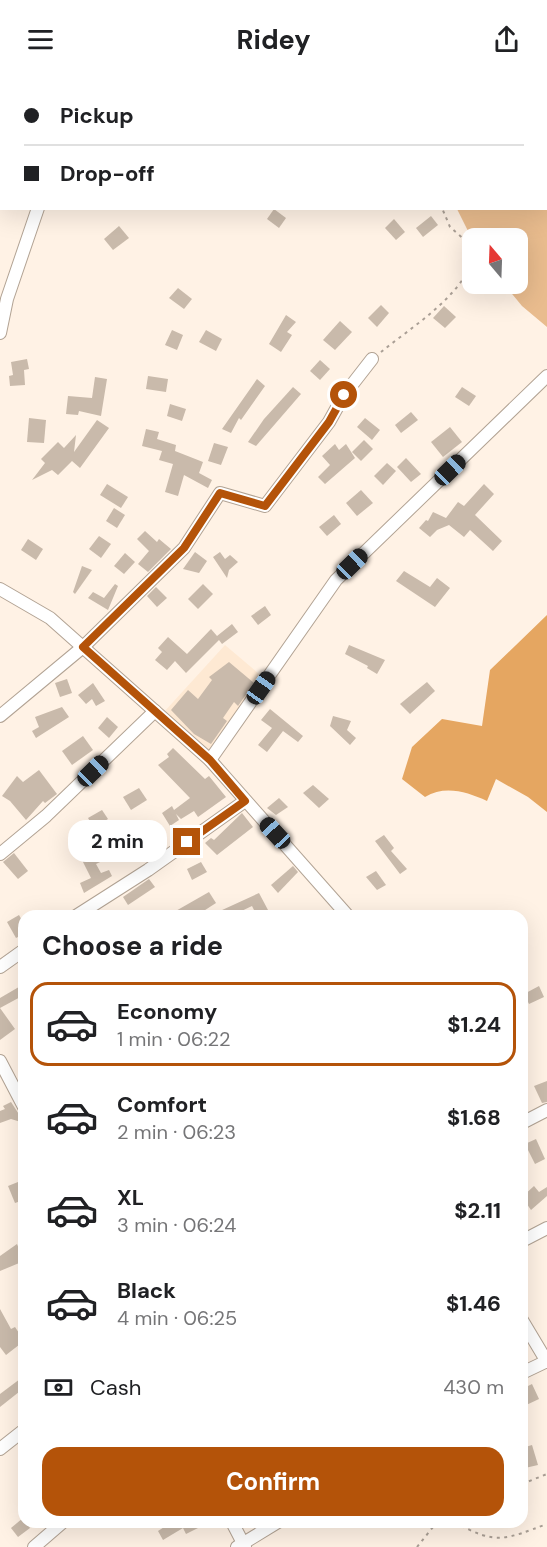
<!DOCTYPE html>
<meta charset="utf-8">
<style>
:root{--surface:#fff;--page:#f2f2f2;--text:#202124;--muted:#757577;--line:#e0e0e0;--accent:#b45309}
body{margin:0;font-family:"DM Sans",sans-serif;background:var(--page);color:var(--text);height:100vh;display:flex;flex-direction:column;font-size:22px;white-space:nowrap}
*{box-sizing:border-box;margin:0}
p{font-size:20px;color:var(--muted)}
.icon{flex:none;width:33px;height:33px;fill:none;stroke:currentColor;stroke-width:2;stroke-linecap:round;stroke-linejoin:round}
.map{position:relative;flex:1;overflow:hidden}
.details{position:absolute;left:18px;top:832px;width:510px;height:618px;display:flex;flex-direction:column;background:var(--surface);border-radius:18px;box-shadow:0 6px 24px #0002}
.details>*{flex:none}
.banner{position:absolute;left:0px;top:0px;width:548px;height:132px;box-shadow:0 6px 24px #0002;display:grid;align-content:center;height:132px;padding:0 24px;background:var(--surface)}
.needle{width:39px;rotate:341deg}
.fabs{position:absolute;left:462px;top:150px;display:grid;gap:12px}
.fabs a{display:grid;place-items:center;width:66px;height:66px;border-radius:12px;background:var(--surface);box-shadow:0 6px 24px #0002;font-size:30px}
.end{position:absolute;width:27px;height:27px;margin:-14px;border:8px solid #b45309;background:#fff;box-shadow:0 0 0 3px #fff}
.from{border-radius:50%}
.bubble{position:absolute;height:42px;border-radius:18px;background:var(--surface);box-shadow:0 6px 24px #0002;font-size:20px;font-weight:700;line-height:42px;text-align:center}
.car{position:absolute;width:18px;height:36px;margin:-18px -9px;border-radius:8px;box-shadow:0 0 4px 2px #0007;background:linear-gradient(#222 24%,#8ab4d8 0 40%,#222 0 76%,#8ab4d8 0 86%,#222 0)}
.banner b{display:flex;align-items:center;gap:21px;height:57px;font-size:22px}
.banner b+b{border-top:2px solid var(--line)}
.banner i{width:15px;height:15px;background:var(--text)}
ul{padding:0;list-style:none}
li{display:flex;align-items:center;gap:18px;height:84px;margin:0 12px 9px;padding:0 12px;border:3px solid transparent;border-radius:18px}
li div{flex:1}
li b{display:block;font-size:22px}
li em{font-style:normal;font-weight:700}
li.current{border-color:var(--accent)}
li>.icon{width:54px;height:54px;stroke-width:1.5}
h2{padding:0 24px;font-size:27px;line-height:72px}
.pay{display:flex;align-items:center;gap:15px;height:66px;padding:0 24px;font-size:22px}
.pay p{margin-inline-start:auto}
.action{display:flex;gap:12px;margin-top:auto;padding:12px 24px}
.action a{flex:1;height:69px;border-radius:18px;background:var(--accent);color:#fff;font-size:24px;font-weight:700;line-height:69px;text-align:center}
header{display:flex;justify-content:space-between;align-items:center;height:78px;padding:0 24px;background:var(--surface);font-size:27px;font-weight:700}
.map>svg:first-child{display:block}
.built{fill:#fee9d3}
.green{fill:#e9bc8e}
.forest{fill:#e5a661}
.building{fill:#c9baab}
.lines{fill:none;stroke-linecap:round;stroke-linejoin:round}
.minor-casing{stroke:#b2a394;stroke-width:14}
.path{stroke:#aa9f95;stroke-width:2;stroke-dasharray:3 4.5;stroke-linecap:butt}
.minor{stroke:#fff;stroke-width:12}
.route{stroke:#b45309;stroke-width:8}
</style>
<header><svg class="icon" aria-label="menu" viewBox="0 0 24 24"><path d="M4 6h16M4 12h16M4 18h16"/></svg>Ridey<svg class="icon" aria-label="share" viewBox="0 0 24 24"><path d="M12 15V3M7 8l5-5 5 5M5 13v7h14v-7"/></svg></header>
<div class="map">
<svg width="547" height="1469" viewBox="0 0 547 1469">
<rect width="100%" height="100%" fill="#fff2e5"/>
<polygon class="built" points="225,567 265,601 210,676 164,634"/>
<polygon class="green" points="541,0 547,0 547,249 522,228 504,206 518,206 518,160 472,161 457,131 546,130 546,2 539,1"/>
<path class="forest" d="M547,537V734L528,719L496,701L487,723C467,714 445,707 425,719L402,701L412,669L442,641L482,648L490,592Z"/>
<g class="building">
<polygon points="274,131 286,140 279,150 267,141"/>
<polygon points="431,138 438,147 423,159 416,150"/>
<polygon points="394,141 405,154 396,162 385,150"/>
<polygon points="119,148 129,160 113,172 104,161"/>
<polygon points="178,210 192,221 184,231 169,220"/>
<polygon points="381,227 389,235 377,249 368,240"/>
<polygon points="444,228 456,239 445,250 433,240"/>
<polygon points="286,237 296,244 287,254 292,257 281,274 269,266"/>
<polygon points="340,243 352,254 335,272 323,262"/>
<polygon points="172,252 183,257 177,272 165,267"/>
<polygon points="206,252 222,261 216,273 199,264"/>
<polygon points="27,281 29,291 24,292 25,307 10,308 9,298 13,297 11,284"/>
<polygon points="320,282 330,291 320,302 310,293"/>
<polygon points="148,298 168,301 166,314 146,311"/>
<polygon points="95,299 107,301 101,338 79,333 78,337 66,336 68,318 92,320"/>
<polygon points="257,301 265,308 241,342 239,340 231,355 222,351"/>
<polygon points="293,309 301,316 256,368 248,364 264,341"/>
<polygon points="462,309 476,318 469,328 455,319"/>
<polygon points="170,326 186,331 182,343 167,338"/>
<polygon points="411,334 418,342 401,355 395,347"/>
<polygon points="29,340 46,342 44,365 27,364"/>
<polygon points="365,340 380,352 372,362 357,349"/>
<polygon points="97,342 109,350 80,390 72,383 58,397 52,392 32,402 45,385 41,381 58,364 64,370 76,357 74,374"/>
<polygon points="450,349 462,364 443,379 431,364"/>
<polygon points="146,351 159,354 157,361 176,367 175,373 203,384 199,395 212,402 208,410 184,397 178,418 165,414 173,386 159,382 162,373 142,368"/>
<polygon points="364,362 373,371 361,383 352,374"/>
<polygon points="214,365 228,369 221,387 208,383"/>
<polygon points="335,366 339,372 346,366 355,380 325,406 318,399 330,387 322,378"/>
<polygon points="406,380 421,396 411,404 397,389"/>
<polygon points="387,385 396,393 383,407 374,398"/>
<polygon points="107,406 128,419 121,430 100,417"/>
<polygon points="484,406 494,416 475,437 502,463 493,473 470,452 464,459 449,447 437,452 439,450 430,459 419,450 426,442 428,443 433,434 446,440 458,424 464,428"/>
<polygon points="361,412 373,425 357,438 346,425"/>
<polygon points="114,430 125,437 117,450 106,443"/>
<polygon points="334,437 341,446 327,458 319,449"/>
<polygon points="145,453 157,464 159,461 171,471 148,494 138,486 149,473 137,461"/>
<polygon points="99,458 111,466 101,480 89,471"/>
<polygon points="28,461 43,471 36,482 21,472"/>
<polygon points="195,474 207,483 199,495 183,491"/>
<polygon points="220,474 225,481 230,477 238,484 229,492 227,500 213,479"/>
<polygon points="125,475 135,484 124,496 114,488"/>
<polygon points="82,488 92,492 75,516 73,514"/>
<polygon points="404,493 430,509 437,500 450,510 435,529 396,503"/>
<polygon points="115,506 118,508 108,532 88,520 93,514 104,520"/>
<polygon points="203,506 213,516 198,531 188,521"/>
<polygon points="156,509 167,520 157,529 147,518"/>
<polygon points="265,528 271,537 258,547 251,538"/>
<polygon points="232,546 238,554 222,566 219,562 186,595 175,583 167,592 155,582 162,574 158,570 168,559 187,576 211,551 217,558"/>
<polygon points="349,567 385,582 377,596 367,590 368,588 345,576"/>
<polygon points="229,584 254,605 238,628 234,624 223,640 227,643 211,666 194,656 171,632 188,612 198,621 212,602 209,599"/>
<polygon points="67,601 72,615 60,619 55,605"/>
<polygon points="427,604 435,613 410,636 400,626"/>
<polygon points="93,605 105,623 96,628 92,621 86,626 78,617"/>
<polygon points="62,629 69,639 36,660 32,653 39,649 35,639"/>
<polygon points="270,631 303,658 298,664 283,653 267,674 258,667 272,650 261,642"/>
<polygon points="333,638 351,643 347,652 356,660 350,667 330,648"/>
<polygon points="107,639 118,649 109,660 98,650"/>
<polygon points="83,658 93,672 72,687 62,673"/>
<polygon points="173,670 205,701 209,698 226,719 198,739 194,733 181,741 176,736 179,742 170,748 162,735 172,728 174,732 190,720 158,687 169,679 167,676"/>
<polygon points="39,692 57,716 45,725 43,723 26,742 10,723 2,718 17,698 23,704"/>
<polygon points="313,707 329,721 319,730 303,715"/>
<polygon points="139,710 147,722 131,732 123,719"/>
<polygon points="279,720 288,729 276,737 267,730"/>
<polygon points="102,732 108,741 94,750 88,740"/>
<polygon points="242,735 253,749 217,777 205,765 211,760 214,762"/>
<polygon points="384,757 394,770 391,773 407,791 400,796 375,763"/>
<polygon points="116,760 123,773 96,786 101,795 109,792 112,798 84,815 80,805 91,800 80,778"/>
<polygon points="14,775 28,793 18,801 3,784"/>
<polygon points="201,784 207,794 192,802 187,791"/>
<polygon points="293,788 298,794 278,815 271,807"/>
<polygon points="376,793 386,807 377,812 366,799"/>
<polygon points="149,801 155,809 128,827 123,819"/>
<polygon points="209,814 216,825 202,834 192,838 167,838"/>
<polygon points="259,815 268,832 257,838 252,828 231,838 209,838"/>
<polygon points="19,837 24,846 24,856 16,860 7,844"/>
<polygon points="24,906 24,917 0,930 0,920"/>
<polygon points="539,908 544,919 529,926 524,916"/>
<polygon points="0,930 15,951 0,962"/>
<polygon points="547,1003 547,1024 542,1025 534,1008"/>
<polygon points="11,1024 24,1044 24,1045 11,1041 0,1045 0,1033 5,1031 3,1028"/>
<polygon points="536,1061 545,1081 535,1086 525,1066"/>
<polygon points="18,1104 24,1122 15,1125 8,1108"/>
<polygon points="534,1108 539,1114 547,1109 547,1118 531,1132 522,1119"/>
<polygon points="17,1166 24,1183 0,1193 0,1178"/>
<polygon points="0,1231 11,1251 15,1249 19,1255 24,1252 24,1263 6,1277 0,1269"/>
<polygon points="24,1298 24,1310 0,1329 0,1316"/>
<polygon points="532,1306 539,1321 522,1329 522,1311"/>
<polygon points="532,1367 538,1387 525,1390 522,1370"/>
<polygon points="23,1440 30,1450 18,1459 11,1450"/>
<polygon points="172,1444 210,1444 186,1456 183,1450 163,1462 158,1453"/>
</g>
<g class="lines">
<defs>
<g id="minor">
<polyline points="79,2 79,0"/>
<polyline points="0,255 7,221 38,130"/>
<polyline points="0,511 50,540 210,682 348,838"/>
<polyline points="0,638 83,569 184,470 220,415 265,428 329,344 344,317 372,281"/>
<polyline points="210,682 336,502 547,298"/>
<polyline points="0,776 46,738 155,633"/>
<polyline points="76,838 148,792 245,723"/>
<polyline points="0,889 24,872"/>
<polyline points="0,983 24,1029"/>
<polyline points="522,1045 547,1032"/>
<polyline points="522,1163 547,1150"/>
<polyline points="522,1242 547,1284"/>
<polyline points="522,1295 547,1283"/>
<polyline points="0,1371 24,1352"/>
<polyline points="232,1444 245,1469"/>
<polyline points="34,1469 63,1444"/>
<polyline points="237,1469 278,1444"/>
</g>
</defs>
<use href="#minor" class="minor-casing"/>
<g class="path">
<polyline points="533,2 534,0"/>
<path d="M381,274C413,248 455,223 472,185L466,163L450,149L442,130"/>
<polyline points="522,1406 547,1396"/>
<path d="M455,1444C496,1468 506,1461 547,1446"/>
<polyline points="289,1447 383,1444"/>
<polyline points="417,1469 437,1444"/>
</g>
<use href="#minor" class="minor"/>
</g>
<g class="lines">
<polyline class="route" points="187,764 245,723 210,682 83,569 184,470 220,415 265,428 329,344 344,317"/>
</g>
</svg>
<div class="fabs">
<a><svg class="needle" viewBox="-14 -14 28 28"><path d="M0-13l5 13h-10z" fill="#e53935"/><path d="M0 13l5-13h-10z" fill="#757577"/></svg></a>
</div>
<i class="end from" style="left:344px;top:317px"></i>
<i class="end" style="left:187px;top:764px"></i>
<div class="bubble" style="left:68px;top:742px;width:99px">2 min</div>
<i class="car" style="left:450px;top:392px;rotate:46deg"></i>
<i class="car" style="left:352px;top:486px;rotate:46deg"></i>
<i class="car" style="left:261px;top:610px;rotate:35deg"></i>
<i class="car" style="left:93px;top:693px;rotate:46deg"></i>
<i class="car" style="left:275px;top:755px;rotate:317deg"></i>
<div class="banner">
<b><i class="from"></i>Pickup</b>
<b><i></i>Drop-off</b>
</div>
<section class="details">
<h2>Choose a ride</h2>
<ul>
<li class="current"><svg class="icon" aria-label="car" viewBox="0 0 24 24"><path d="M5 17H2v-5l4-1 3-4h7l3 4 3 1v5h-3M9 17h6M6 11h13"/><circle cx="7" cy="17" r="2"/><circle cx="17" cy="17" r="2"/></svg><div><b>Economy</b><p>1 min · 06:22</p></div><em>$1.24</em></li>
<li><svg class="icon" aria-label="car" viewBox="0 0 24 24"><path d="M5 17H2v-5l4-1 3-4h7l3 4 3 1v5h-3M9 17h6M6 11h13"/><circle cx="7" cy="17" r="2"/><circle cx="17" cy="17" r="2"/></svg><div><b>Comfort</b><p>2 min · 06:23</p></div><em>$1.68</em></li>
<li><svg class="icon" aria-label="car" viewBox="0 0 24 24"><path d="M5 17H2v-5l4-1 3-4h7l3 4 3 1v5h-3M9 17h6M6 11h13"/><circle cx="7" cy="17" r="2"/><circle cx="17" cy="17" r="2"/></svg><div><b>XL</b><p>3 min · 06:24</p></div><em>$2.11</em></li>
<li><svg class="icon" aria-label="car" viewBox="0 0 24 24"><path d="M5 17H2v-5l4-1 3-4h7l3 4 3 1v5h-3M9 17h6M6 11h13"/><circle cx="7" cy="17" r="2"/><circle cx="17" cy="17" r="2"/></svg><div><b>Black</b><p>4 min · 06:25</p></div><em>$1.46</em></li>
</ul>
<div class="pay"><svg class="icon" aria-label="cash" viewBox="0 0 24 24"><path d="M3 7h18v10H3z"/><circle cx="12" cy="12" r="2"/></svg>Cash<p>430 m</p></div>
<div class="action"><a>Confirm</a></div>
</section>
</div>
